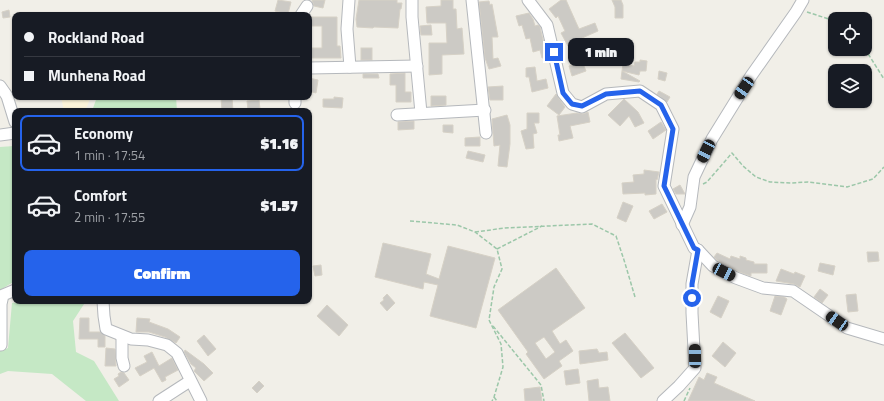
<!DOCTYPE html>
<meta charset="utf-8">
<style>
:root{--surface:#171b24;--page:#242831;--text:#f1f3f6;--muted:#9ea1a6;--line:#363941;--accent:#2563eb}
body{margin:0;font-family:"Titillium Web",sans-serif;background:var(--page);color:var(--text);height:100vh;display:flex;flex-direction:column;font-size:15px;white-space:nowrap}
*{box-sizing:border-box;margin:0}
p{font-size:13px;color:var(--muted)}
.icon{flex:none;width:22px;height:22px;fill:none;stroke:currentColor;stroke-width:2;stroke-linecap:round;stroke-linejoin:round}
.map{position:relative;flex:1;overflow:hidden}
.sheet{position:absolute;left:12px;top:108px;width:300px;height:196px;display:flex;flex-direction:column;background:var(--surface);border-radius:8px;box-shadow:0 1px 3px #0004}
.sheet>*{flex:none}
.guide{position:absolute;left:12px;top:12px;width:300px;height:88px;border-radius:8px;box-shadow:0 1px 3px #0004;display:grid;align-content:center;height:88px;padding:0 12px;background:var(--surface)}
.tools{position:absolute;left:828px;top:12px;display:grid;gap:8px}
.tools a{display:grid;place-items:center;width:44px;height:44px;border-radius:8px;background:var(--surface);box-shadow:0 1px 3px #0004;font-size:20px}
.end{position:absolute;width:18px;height:18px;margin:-9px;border:5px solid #2563eb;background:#fff;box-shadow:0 0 0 2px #fff}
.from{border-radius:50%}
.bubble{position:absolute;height:28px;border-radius:8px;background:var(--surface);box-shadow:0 1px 3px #0004;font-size:13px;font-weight:800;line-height:28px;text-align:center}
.car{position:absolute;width:12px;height:24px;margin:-12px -6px;border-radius:5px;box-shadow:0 0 3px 1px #0007;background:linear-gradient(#222 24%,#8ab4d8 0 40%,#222 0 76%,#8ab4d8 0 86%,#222 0)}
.guide b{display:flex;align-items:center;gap:14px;height:38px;font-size:15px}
.guide b+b{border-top:1px solid var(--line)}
.guide i{width:10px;height:10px;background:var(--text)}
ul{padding:7px 0 0;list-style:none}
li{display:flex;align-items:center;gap:12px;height:56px;margin:0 8px 6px;padding:0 4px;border:2px solid transparent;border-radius:8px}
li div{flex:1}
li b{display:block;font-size:15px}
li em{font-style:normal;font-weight:800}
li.current{border-color:var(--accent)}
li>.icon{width:36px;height:36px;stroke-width:1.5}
.button{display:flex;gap:8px;margin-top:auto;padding:8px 12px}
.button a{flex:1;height:46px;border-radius:8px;background:var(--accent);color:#fff;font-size:16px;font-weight:800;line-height:46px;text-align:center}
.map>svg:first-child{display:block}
.green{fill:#c5e8c5}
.sand{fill:#fbf3d9}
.building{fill:#cccac5;stroke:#d6d1c6;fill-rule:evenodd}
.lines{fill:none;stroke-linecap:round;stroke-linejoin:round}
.minor-casing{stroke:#b5b8bc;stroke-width:13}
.path{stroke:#9cc7a9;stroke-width:1.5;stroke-dasharray:4 2;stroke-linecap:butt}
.minor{stroke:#fff;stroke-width:11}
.route{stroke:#2563eb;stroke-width:5}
</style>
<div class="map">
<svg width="884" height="401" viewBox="0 0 884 401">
<rect width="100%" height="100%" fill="#f1efe8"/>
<g class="green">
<polygon points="97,97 176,97 177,111 92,111"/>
<polygon points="14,146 15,151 15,281 0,290 0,147"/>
<polygon points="26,301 86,301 73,321 76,352 94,361 119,401 86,401 52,374 8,371 0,374 0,351 8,348 12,303"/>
</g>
<polygon class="sand" points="61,97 91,97 85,111 64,111"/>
<g class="building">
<polygon points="278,0 291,2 288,14 275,11"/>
<polygon points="312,0 325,0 323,8 314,6"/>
<polygon points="359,0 397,0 397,3 402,3 401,9 400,9 398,28 374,27 373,28 357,27 356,19"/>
<polygon points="441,0 453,0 453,9 456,9 457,29 462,28 464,54 442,55 442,74 429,75 429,43 447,43 446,23 427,23 426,7 441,6"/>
<polygon points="561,0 566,0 579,29 595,23 598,31 582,38 583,39 568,46 561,33 565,31 558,16 556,18 549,9"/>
<polygon points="612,0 621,0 623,5 623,18 615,18 615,7"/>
<polygon points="489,1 490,5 492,4 498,37 492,37 493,59 498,58 501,66 489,69 485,58 479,2"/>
<polygon points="9,10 10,17 3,18 2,12"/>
<polygon points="529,13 533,19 535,26 538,25 540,27 547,57 542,58 540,50 533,52 530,38 526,39 522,25 519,26 516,16"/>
<polygon points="309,17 337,17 337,46 340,46 341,58 309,58 309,48 322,48 322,26 309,26"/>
<polygon points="431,25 432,35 421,35 420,26"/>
<rect x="361" y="48" width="11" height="12"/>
<polygon points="640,60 647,61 646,71 640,71 639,75 622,71 623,64 634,66 635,62 640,62"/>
<polygon points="582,61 586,71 572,76 569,66"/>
<polygon points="535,67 537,81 546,79 548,88 532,92 529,77 526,77 526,68"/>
<polygon points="622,71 640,81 639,82 621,79"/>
<polygon points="659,71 667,73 665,81 658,79"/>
<polygon points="405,73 405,92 411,92 411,102 396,102 396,85 390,85 390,74"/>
<polygon points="363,74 378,74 379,78 363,78"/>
<polygon points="309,78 318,80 316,93 309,91"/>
<polygon points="503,86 503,100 490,100 488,87"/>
<polygon points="659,91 670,97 667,102 657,94"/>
<polygon points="556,94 565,107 559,115 547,106"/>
<polygon points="431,96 446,96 446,105 431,106"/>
<polygon points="221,97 232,97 233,111 222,111"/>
<polygon points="334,97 343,98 342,108 323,107 323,99 334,99"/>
<polygon points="624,99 638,112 644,123 635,127 629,116 620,126 608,115"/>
<polygon points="259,100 260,109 248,110 247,101"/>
<polygon points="588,112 590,122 570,126 573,138 559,141 558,135 560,135 557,116 577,113 583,114"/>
<polygon points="527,113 539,113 539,123 534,123 537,133 533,134 534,148 526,149 521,131 527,129"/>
<polygon points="507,115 510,125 510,144 507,167 498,166 500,145 494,146 492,119"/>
<polygon points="414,121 414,129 398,130 398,122"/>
<polygon points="661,122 666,130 653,139 648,131"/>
<polygon points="443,125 453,125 453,133 443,132"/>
<polygon points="480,137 480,146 465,146 465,138"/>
<polygon points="468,151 485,155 483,162 466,158"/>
<polygon points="644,170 659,172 657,180 656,179 656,194 645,195 645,193 623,194 622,183 634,182 633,175 644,174"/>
<polygon points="680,185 685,194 676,194 673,189"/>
<polygon points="623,202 633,206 626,222 617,218"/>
<polygon points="662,204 667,212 654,219 649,211"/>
<polygon points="383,243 431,254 426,274 439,279 448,246 495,258 476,328 430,316 438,285 424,282 423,289 375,277"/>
<polygon points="867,252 878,252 879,261 868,262"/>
<polygon points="717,253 730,259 731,256 740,259 740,256 746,258 746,260 754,262 754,264 767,264 767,273 751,273 751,276 739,272 717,260 714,257"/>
<polygon points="820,263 835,266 833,275 818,271"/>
<polygon points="321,265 322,275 315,276 313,266"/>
<path d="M556,268L585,308L552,331L560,344L566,340L573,351L559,361L562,366L544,379L526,354L528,352L498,310ZM544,337L555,352L546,359L535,343Z"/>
<polygon points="781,269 794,274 795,272 805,276 800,287 794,284 776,281"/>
<polygon points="820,289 828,295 822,303 814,297"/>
<polygon points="387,294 395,303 387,311 380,303 384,300 383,298"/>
<polygon points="856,294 858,311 848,312 846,295"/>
<polygon points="718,296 729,301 721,318 710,312"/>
<polygon points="775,296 784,297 787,299 781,315 770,311"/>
<polygon points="327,305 348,325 339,336 317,316"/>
<polygon points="80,318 89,318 89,332 100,332 105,336 105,347 98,347 98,339 79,339"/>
<polygon points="137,318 150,319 149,322 168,329 180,337 176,343 165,337 149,332 136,332"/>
<polygon points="625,333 654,368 641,378 612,343"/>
<polygon points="204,335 216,349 208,356 197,341"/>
<polygon points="723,342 736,353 725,367 712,356"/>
<polygon points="106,348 115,349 116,366 105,366"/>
<polygon points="597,349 599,353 607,352 608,360 580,364 579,351"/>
<polygon points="185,350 204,364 213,373 204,381 194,371 196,368 191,364 184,352"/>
<polygon points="152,352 159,366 172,358 178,370 165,377 166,380 162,382 154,368 140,376 135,368 147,362 144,356"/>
<polygon points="578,369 580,383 566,385 564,371"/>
<polygon points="121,372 124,373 129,380 119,387 114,379 119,376 118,374"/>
<polygon points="707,373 717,377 714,383 755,401 688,401 699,377 704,380"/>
<polygon points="598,379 599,388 608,387 610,401 589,401 587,381"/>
<polygon points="259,381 264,386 257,393 252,388"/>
<polygon points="540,387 542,401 525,401 524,389"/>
</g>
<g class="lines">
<defs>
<g id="minor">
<polyline points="349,0 347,29 350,67"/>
<polyline points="412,0 412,17 421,113"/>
<polyline points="472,0 486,133"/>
<polyline points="528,0 547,25 563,93 572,104 582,107 606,94 640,91 661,105 673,129 664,186 694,248 698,250 713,266 736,278 763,288 793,291 847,328 884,339"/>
<polyline points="301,15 307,6"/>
<polyline points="309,68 417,66"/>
<polyline points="0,86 7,96 15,122"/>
<polyline points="295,97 295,103"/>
<polyline points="397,115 485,110"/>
<polyline points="0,135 15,133"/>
<polyline points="682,225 690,207 694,177 712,139 751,76 796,12 803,0"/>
<polyline points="103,301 104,316 106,329 131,339 148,340 167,345 177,353 201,401"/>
<polyline points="122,336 122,358 124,366"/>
<polyline points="1,345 1,304 3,295 15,290"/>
<polyline points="159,401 190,381"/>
<polyline points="663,401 679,386 695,368 692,313 692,284 698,250"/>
</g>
</defs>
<use href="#minor" class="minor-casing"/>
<g class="path">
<polyline points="807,12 835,21"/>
<polyline points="865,49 884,79"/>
<polyline points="703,184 707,182 732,153 743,166 756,177 770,182 791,183 808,182 847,187 873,179 884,167"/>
<polyline points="410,221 457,225 475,232 497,249 502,269 494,287 489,320 501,344 503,367 494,397 492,401"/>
<polyline points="475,232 505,228 592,224 616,236 624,260 635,297"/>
<polyline points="497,249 542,226"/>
<polyline points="493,326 541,385 544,401"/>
<polyline points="494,397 497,401"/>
<polyline points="684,401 690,388"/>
</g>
<use href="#minor" class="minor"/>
</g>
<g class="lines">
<polyline class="route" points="554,52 563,93 572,104 582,106 606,94 640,91 661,105 673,129 664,186 694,248 698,250 692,284 692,298"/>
</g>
</svg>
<div class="tools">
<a><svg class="icon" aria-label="locate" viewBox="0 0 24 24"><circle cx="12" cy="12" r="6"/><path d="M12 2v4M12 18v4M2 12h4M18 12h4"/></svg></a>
<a><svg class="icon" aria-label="layers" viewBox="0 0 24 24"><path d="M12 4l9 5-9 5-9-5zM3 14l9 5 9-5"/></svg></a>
</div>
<i class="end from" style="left:692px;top:298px"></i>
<i class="end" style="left:554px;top:52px"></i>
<div class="bubble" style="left:568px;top:38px;width:66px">1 min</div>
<i class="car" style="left:744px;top:88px;rotate:214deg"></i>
<i class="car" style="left:706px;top:151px;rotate:206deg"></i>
<i class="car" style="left:724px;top:272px;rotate:117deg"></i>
<i class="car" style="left:837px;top:321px;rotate:304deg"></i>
<i class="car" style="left:695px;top:356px;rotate:359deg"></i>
<div class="guide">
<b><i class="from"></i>Rockland Road</b>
<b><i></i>Munhena Road</b>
</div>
<section class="sheet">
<ul>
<li class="current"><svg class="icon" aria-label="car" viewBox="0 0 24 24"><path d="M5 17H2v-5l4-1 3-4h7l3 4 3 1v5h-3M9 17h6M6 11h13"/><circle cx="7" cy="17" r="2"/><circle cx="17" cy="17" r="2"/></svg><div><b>Economy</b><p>1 min · 17:54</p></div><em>$1.16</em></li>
<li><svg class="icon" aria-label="car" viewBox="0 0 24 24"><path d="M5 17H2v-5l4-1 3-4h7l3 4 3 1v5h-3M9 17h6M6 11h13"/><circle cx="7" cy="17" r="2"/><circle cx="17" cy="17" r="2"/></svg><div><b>Comfort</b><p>2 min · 17:55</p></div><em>$1.57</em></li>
</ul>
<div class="button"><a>Confirm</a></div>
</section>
</div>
